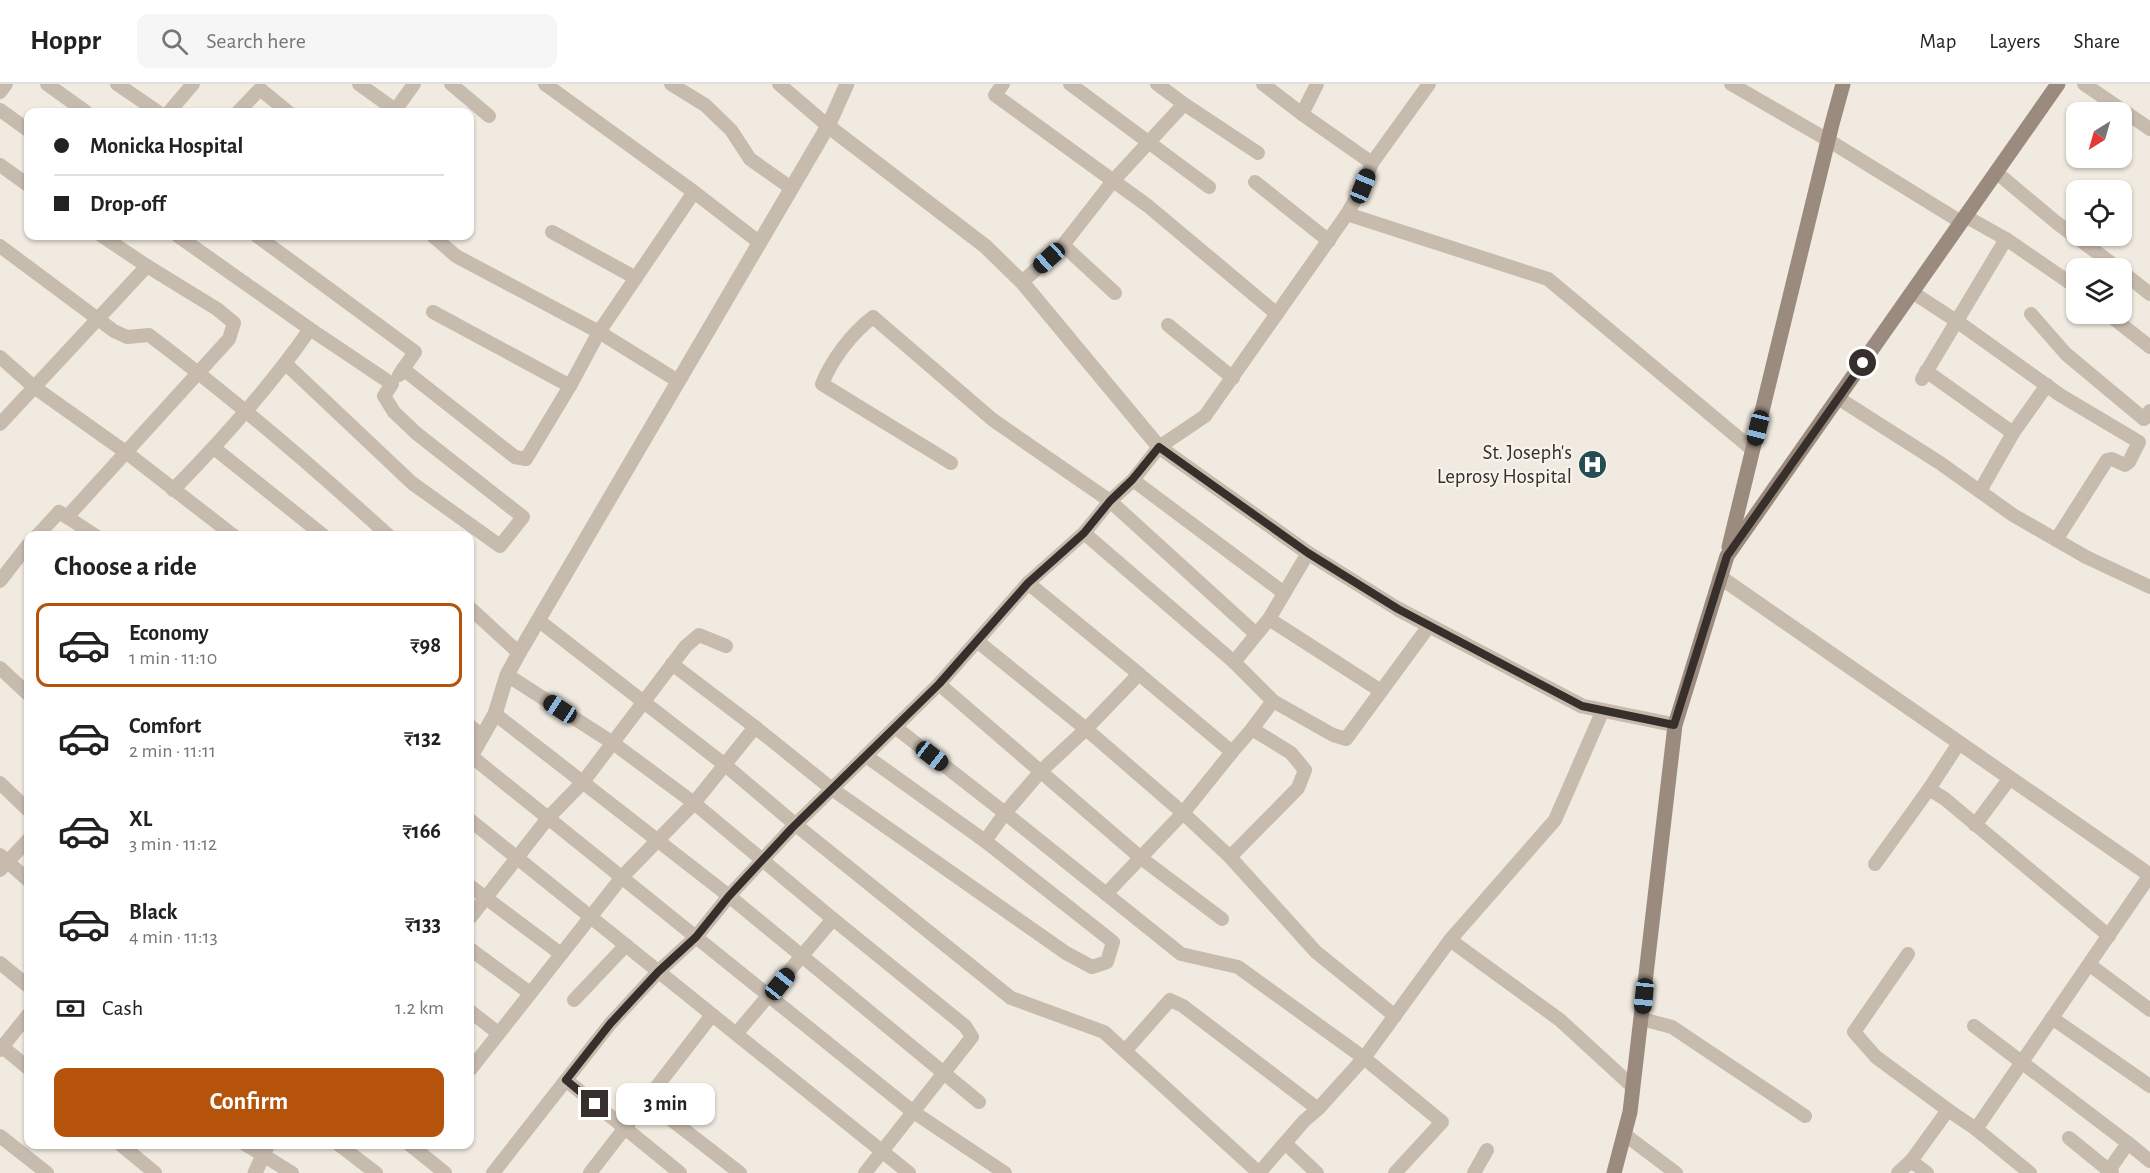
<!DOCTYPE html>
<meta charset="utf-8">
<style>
:root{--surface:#fff;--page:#f6f6f6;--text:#222;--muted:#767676;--line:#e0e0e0;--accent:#b45309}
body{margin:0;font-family:"Alegreya Sans",sans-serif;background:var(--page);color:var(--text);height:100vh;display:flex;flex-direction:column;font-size:22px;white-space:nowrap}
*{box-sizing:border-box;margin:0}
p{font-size:20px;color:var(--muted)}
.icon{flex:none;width:33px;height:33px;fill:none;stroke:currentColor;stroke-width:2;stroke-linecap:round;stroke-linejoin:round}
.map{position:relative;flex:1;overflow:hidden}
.details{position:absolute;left:24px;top:447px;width:450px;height:618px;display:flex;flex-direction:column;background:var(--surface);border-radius:12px;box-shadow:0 2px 4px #0004}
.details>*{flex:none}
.top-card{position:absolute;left:24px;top:24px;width:450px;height:132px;border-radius:12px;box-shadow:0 2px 4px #0004;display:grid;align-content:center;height:132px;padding:0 30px;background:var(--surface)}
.needle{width:39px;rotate:217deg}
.fabs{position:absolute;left:2066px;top:18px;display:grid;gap:12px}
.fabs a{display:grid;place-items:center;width:66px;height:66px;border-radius:12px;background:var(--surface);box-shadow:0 2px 4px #0004;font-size:30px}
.end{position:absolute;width:27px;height:27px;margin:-14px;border:8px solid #362f2b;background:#fff;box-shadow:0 0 0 3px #fff}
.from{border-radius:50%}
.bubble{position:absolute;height:42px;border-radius:12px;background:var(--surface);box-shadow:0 2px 4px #0004;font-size:20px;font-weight:700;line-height:42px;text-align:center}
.car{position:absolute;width:18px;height:36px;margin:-18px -9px;border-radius:8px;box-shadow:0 0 4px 2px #0007;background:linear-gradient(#222 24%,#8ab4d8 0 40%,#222 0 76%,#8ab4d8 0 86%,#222 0)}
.top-card b{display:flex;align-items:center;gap:21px;height:57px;font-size:22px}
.top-card b+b{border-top:2px solid var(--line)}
.top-card i{width:15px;height:15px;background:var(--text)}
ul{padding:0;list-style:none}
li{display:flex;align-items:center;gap:18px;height:84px;margin:0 12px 9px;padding:0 18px;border:3px solid transparent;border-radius:12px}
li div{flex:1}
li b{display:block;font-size:22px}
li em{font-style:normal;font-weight:700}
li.on{border-color:var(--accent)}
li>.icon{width:54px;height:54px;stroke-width:1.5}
h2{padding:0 30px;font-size:27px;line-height:72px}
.pay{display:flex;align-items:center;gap:15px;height:66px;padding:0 30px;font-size:22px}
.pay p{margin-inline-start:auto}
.action{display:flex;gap:12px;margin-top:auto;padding:12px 30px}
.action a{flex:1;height:69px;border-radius:12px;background:var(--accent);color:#fff;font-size:24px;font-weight:700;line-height:69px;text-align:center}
header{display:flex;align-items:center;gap:36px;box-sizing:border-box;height:84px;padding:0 30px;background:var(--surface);border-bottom:2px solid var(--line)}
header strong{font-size:28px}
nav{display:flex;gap:33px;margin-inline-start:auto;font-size:21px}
.search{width:420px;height:54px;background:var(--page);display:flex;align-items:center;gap:15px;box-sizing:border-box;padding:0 21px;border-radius:12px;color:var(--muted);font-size:22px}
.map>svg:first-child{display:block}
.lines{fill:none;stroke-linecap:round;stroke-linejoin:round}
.minor{stroke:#c7bbad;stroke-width:14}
.tertiary{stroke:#c7bbad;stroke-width:15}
.secondary{stroke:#9b8b7f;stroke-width:15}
.route{stroke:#362f2b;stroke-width:8}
.labels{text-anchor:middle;stroke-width:4.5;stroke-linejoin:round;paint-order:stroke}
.poi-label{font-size:21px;fill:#362f2b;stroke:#f8f3ec;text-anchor:end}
</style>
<header>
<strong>Hoppr</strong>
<div class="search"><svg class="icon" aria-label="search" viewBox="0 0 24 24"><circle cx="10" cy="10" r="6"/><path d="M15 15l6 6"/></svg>Search here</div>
<nav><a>Map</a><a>Layers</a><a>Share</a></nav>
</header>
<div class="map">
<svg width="2150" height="1089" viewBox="0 0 2150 1089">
<rect width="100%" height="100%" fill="#f0eae0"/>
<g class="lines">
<g class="minor">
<polyline points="47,0 86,28"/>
<polyline points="117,0 158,28"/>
<polyline points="359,0 398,28"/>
<polyline points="451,0 489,32"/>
<polyline points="545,0 694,108 760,159"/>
<polyline points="671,0 705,21 731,46 750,75 791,104"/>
<polyline points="779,0 828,42"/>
<polyline points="1003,0 995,11 1148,122 1277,230"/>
<polyline points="1070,0 1209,103"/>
<polyline points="1263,0 1302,30"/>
<polyline points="1731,0 1828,56 1961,138"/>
<polyline points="2084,0 2150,45"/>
<polyline points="0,8 6,0"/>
<polyline points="1184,20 1258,69"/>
<polyline points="0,26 28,46"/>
<polyline points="169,28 193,0"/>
<polyline points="238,28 260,5 288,28"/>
<polyline points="394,28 414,0"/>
<polyline points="1372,79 1429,0"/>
<polyline points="0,81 28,101"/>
<polyline points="1996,88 2057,139 2118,184"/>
<polyline points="1255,98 1329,157"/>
<polyline points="1347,130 1548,195 1753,366"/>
<polyline points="1965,132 2006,155 2076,203"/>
<polyline points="552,148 636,194"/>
<polyline points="257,152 415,268 399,291"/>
<polyline points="433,152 456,172 599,248 678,297"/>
<path d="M0,162L114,247L127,253L149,251C233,314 311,381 389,452"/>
<polyline points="2121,187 2150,210"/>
<polyline points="1022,198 1063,161"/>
<polyline points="1912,208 1958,238 2060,311 2139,358 2129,378 2125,381 2112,375 2107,376 2056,456"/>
<polyline points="1115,209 1063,161 1113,97 1184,20 1157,0"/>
<polyline points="433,228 570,302"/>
<polyline points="2031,230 2066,270 2144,335 2150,327"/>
<polyline points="2108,230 2150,263"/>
<polyline points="1168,241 1233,294"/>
<polyline points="0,273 34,303 127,369 234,452"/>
<polyline points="286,280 412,399 500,462 523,433 416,349 394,328 384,312 392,300 310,245"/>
<polyline points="403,285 515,373 526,375 570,302 599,248 694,108"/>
<polyline points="1926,287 2013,349 1980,407"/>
<polyline points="1922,295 2006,155"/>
<polyline points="1838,314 1940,379 2013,431 2086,473 2150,503"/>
<polyline points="0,340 147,182"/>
<polyline points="2013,349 2047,301"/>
<polyline points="214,364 324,452"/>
<path d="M951,379L822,300C832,275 852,249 873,233L993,336L1110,417L1256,550"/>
<polyline points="1133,396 1284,509"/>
<path d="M173,406C223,355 270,303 310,245L178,152"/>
<polyline points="67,433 96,452"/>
<polyline points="1084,449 1234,578 1273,617 1252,645"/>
<polyline points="37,452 59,428 67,433 229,255 234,239 217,225 147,182 102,152"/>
<polyline points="0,497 28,461"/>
<polyline points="470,524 519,569"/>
<polyline points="1269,535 1381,607"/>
<polyline points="538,536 725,681 796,741 1011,914 1104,948 1259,1089"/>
<polyline points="977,557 1086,645 1183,729 1230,773 1316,868 1395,932"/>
<polyline points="1234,578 1269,535 1308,469"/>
<polyline points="672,580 755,643 832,705 1066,869 1092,883 1107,878 1113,858 985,757 866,672"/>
<polyline points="0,584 28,610"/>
<polyline points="507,591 613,659 694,719 833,835 965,942 972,953 865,1089"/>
<polyline points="939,600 1141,774 1222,835"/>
<polyline points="1273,617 1333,651 1346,655 1429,542"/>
<polyline points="495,630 729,812 979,1018"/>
<polyline points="470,642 482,652"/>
<polyline points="895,643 1005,729 1181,870 1238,883 1364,974 1318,1025 1304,1037 1259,1089"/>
<polyline points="1959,659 1929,705 1945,715 2109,852"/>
<polyline points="471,672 912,1027 1005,1089"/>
<polyline points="0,699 28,726"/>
<polyline points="470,736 909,1089"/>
<polyline points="1975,741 2010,694"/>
<polyline points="985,757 1005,729 1041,687 1086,645 1139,590 1028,499"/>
<polyline points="0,771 28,796"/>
<polyline points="1230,773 1298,704 1305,686 1291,669 1252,645 1232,668"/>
<polyline points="1875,780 1929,705"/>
<polyline points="0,786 28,756"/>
<polyline points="470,802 561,870"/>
<polyline points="1106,810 1183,729 1232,668 1139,590"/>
<polyline points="470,834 548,734 583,698 686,562 699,551 726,562"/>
<polyline points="1450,856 1555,736 1603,626"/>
<polyline points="470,865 530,909"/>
<polyline points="1908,870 1854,948 1876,973 1948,1026"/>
<polyline points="0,879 28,902"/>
<polyline points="2090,881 2150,926"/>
<polyline points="574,916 626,861"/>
<polyline points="470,927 498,949"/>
<polyline points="2052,934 2150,1002"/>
<polyline points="1642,935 1672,943 1805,1032"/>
<polyline points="1974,942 2128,1059 2107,1089"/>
<polyline points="736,950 833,835"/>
<polyline points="0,961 28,984"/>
<polyline points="0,966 28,931"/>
<polyline points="1125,967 1170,916 1183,922 1318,1025"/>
<polyline points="470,986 622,793 694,719 755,643"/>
<polyline points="566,996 680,1089"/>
<polyline points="646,1016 740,1089"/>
<polyline points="1976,1045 2030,1089"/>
<polyline points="1624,1050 1676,1089"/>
<polyline points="0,1052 47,1089"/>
<polyline points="2069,1054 2112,1089"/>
<polyline points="1285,1059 1317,1089"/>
<polyline points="2128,1059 2150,1077"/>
<polyline points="120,1060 155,1089"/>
<polyline points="245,1060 292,1089"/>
<polyline points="338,1060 376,1089"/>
<polyline points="409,1060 445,1089"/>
<polyline points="1911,1077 1948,1026 1976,1045 2150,791"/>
<polyline points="493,1089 610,940 658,888 696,853 729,812 792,744 939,600 1028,499 1084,449 1110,417 1133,396 1159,363 1205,332 1347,130 1363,102 1372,79 1302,30 1317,0"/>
<polyline points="590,1089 712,931"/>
<polyline points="1395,1089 1442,1038 1364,974 1450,856 1560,936 1633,1003"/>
<polyline points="1474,1089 1487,1066"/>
<polyline points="1898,1089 1911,1077 1927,1089"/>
</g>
<g class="tertiary">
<polyline points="828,42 985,162 1022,198 1159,363 1308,469 1398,525 1582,622 1675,641"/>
<polyline points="1720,493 2150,791"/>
<polyline points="470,674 495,630 507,591 519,569 828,42 847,0"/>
<polyline points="255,1089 268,1060"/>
</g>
<g class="secondary">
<polyline points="1729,463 1832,40 1843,0"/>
<polyline points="1614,1089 1630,1028 1675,641 1727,472 2058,0"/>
</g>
</g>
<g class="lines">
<polyline class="route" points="595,1020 566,996 610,940 658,888 696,853 729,812 792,744 939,600 1028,499 1084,449 1110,417 1132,396 1159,363 1308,469 1398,525 1582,622 1674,641 1727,472 1863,279"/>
</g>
<defs>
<symbol id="hospital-disc" viewBox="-11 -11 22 22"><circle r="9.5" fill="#254e53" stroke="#f8f3ec"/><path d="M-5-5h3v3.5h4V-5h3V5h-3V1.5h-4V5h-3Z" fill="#fff"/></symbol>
</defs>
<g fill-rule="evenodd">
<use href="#hospital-disc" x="1576" y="364" width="33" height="33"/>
</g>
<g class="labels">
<g class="poi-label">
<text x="1572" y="375">St. Joseph's<tspan x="1572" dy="24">Leprosy Hospital</tspan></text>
</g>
</g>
</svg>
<div class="fabs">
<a><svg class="needle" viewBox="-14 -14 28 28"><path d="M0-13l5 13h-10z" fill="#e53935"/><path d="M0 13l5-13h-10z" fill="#767676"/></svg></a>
<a><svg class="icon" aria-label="locate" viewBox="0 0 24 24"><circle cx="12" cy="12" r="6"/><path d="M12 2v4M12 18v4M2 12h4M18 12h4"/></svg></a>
<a><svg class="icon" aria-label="layers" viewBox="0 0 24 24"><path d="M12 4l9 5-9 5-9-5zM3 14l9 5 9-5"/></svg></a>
</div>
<i class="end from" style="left:1863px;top:279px"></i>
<i class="end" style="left:595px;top:1020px"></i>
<div class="bubble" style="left:616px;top:999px;width:99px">3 min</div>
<i class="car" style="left:1363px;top:102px;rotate:22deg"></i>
<i class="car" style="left:1049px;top:174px;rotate:228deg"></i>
<i class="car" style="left:1758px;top:344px;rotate:194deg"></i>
<i class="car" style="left:560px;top:625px;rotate:303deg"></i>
<i class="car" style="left:932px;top:672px;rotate:128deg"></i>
<i class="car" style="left:780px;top:900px;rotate:39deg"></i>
<i class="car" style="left:1644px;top:912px;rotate:186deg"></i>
<div class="top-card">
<b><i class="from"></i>Monicka Hospital</b>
<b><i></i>Drop-off</b>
</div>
<section class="details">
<h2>Choose a ride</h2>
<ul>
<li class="on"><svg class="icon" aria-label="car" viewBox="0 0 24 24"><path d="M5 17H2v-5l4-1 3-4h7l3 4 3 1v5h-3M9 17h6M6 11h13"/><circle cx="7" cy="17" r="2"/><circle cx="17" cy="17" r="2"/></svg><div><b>Economy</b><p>1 min · 11:10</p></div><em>₹98</em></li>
<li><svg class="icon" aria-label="car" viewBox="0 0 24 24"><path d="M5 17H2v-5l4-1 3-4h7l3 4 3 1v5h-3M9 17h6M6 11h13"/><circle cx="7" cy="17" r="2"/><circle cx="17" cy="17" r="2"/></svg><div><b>Comfort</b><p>2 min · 11:11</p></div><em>₹132</em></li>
<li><svg class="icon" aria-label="car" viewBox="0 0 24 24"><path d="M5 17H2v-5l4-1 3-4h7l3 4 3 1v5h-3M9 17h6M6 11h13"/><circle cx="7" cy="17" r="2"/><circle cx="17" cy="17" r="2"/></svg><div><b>XL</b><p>3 min · 11:12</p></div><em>₹166</em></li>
<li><svg class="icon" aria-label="car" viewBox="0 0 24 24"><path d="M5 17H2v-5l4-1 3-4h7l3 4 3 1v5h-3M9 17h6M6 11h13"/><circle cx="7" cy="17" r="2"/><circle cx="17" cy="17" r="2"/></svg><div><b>Black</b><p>4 min · 11:13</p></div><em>₹133</em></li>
</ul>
<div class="pay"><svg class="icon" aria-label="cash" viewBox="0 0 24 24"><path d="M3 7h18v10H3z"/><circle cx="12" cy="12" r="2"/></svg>Cash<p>1.2 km</p></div>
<div class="action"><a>Confirm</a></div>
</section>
</div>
